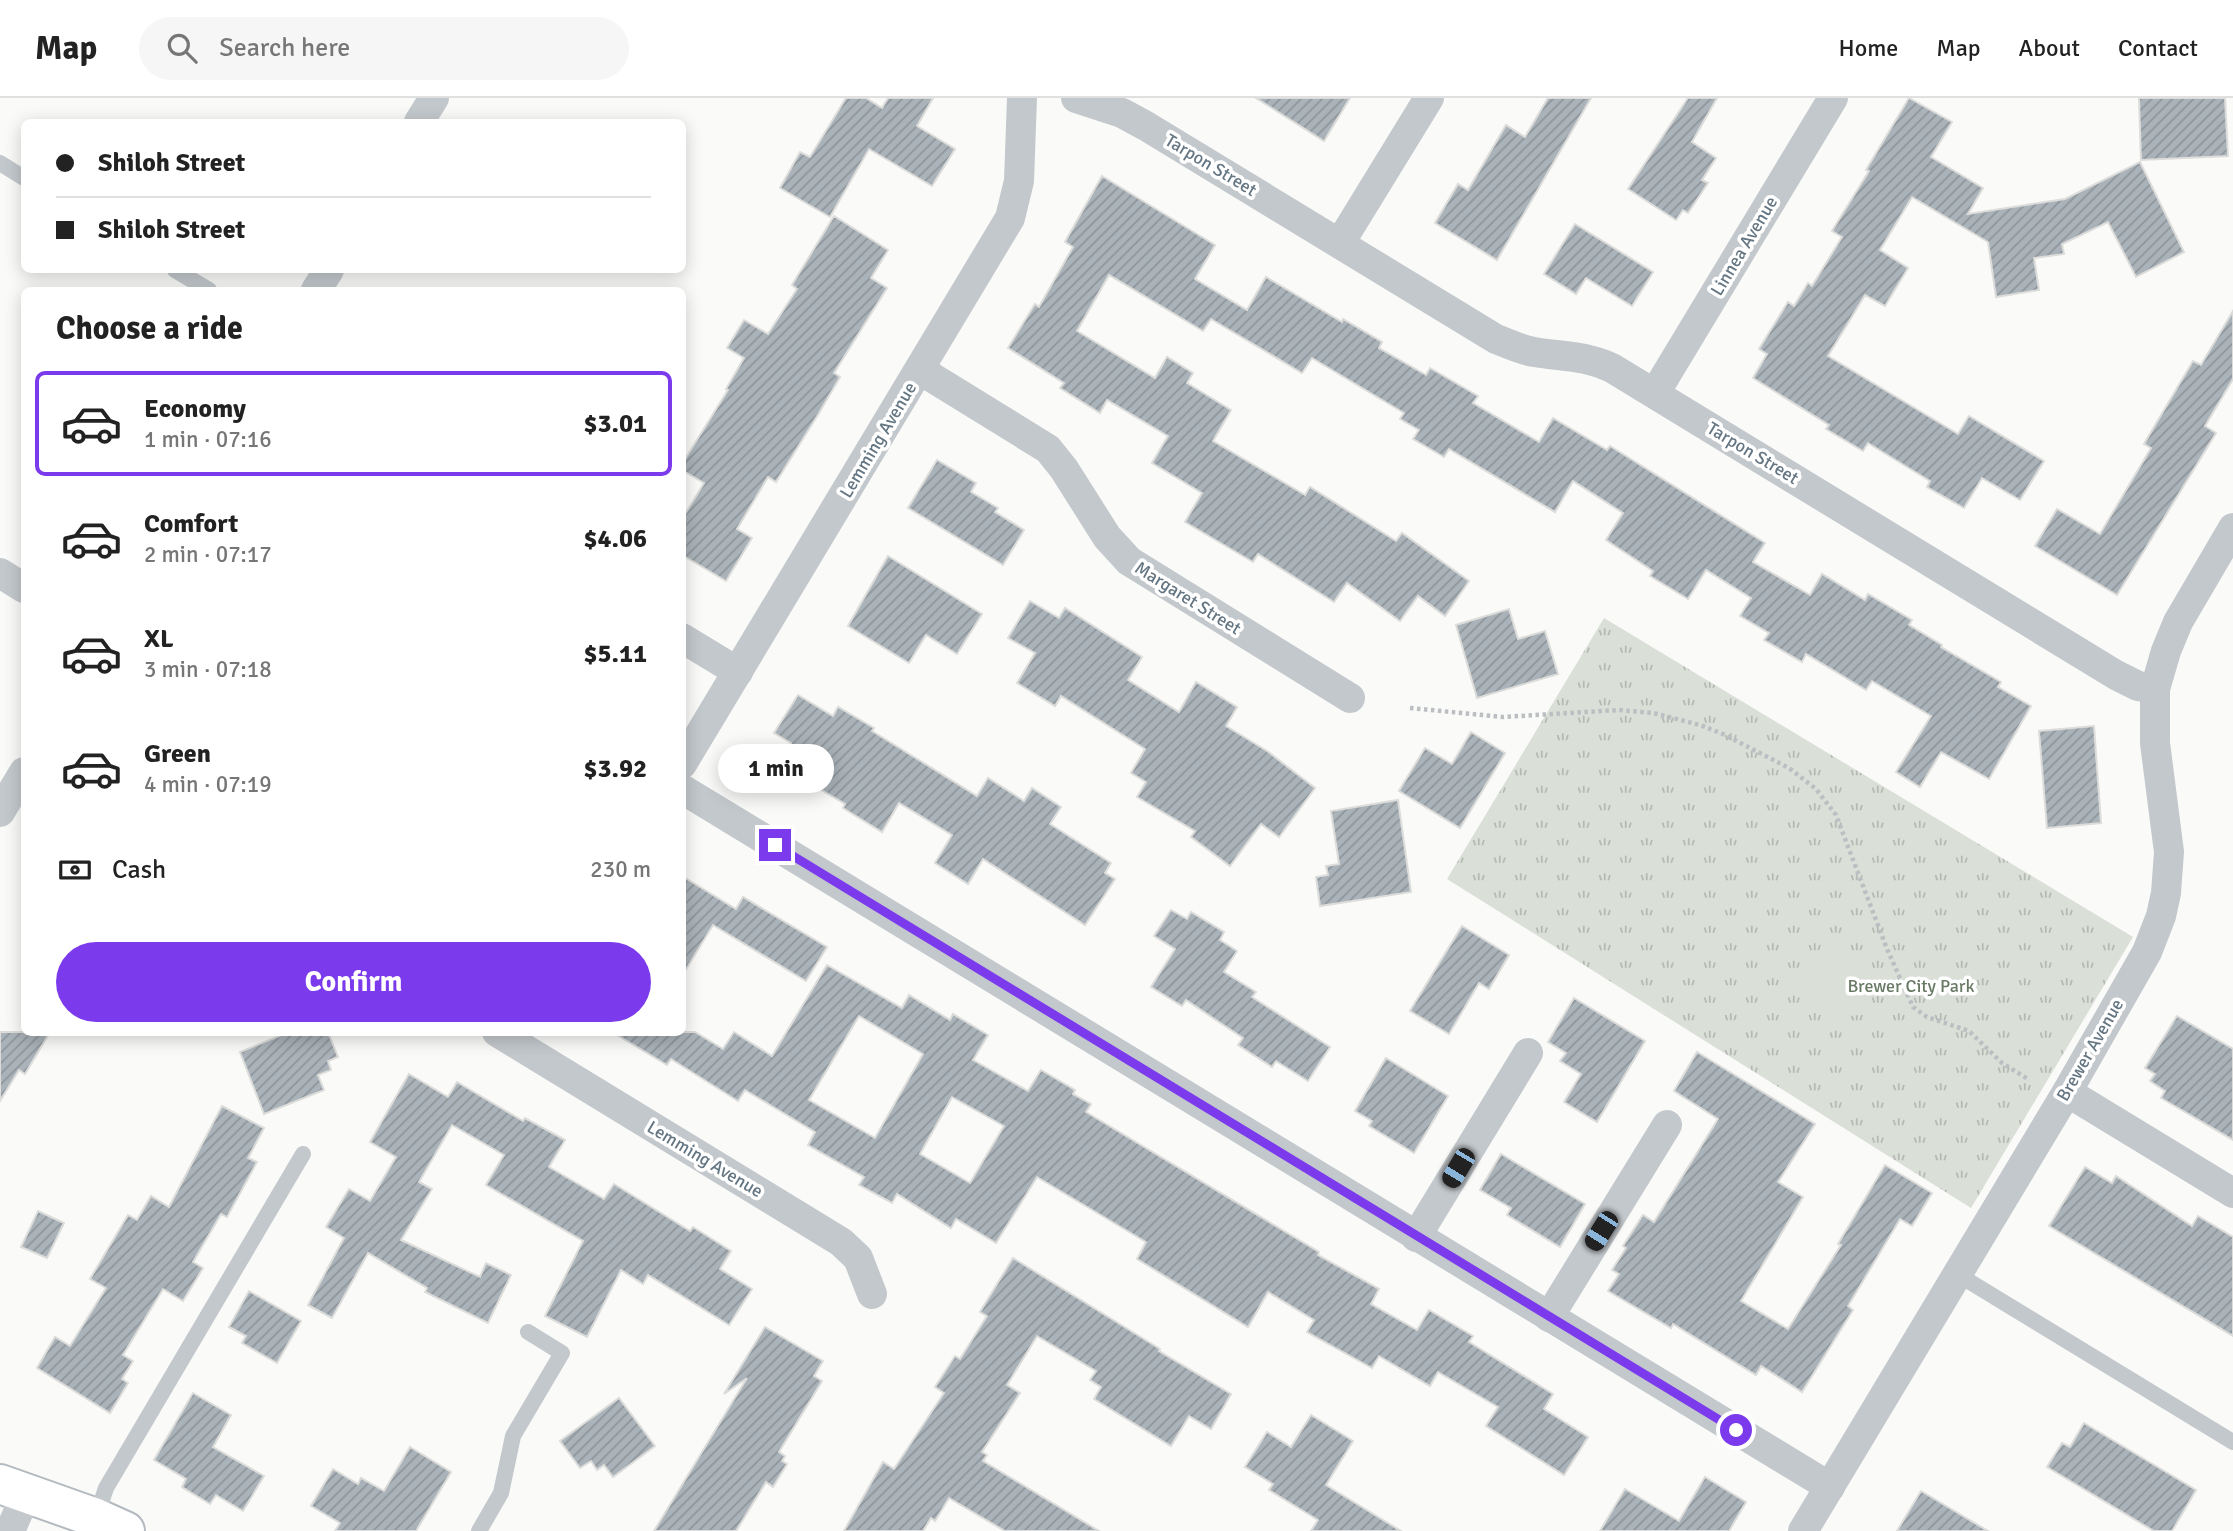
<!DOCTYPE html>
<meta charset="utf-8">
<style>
:root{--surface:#fff;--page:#f6f6f6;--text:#222;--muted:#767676;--line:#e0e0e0;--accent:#7c3aed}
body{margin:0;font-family:Signika,sans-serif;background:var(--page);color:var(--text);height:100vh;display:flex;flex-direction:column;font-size:26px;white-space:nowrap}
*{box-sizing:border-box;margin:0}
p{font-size:23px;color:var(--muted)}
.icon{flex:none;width:38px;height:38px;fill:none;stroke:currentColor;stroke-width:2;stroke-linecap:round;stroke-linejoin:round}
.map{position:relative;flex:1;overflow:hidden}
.side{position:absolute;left:21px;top:189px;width:665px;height:749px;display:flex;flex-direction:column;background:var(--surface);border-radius:10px;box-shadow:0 4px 18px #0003}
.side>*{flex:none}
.banner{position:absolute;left:21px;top:21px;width:665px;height:154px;border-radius:10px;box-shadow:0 4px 18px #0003;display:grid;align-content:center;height:154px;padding:0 35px;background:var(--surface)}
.end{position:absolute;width:32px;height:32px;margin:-16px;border:9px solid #7c3aed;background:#fff;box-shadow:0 0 0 4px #fff}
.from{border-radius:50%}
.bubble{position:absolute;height:49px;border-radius:24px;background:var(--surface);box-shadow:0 4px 18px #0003;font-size:23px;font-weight:800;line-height:49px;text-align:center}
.car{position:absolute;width:21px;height:42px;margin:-21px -10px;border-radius:9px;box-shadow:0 0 5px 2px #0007;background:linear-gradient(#222 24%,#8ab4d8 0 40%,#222 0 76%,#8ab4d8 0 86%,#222 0)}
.banner b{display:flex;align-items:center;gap:24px;height:66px;font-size:26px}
.banner b+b{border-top:2px solid var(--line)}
.banner i{width:18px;height:18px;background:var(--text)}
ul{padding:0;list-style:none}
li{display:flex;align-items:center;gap:21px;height:105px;margin:0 14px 10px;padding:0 21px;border:4px solid transparent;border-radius:10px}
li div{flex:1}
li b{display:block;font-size:26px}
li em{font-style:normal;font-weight:800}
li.selected{border-color:var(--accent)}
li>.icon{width:63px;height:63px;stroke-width:1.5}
h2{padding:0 35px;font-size:32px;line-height:84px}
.pay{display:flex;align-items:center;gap:18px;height:77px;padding:0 35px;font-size:26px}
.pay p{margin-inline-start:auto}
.action{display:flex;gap:14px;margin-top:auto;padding:14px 35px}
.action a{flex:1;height:80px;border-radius:42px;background:var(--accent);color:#fff;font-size:28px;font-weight:800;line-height:80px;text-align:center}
header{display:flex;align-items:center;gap:42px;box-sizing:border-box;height:98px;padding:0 35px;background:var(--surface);border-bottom:2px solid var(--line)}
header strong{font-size:33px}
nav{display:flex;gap:38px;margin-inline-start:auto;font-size:24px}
.search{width:490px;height:63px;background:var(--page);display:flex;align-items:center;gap:18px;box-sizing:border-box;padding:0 24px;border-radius:38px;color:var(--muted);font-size:26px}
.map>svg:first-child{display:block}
.park{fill:url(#park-tufts)}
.pitch{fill:#dadfd7}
.building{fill:url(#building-hatch);stroke:#dcdcda;stroke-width:2;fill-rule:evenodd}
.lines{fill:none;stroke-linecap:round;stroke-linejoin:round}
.secondary-casing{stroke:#b3babf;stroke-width:42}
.path{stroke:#bbbfc2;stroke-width:4.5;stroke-dasharray:3.5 3.5;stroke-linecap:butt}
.lane{stroke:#c3c8cc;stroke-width:16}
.street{stroke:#c3c8cc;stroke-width:30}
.secondary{stroke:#fff;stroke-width:38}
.route{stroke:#7c3aed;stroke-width:9}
.labels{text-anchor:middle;stroke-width:7;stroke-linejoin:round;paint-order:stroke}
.street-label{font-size:18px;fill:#657683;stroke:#fff}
.park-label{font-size:18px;fill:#687a64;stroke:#fff}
</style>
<header>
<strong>Map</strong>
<div class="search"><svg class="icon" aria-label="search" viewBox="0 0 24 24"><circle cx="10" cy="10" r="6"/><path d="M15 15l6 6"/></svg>Search here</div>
<nav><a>Home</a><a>Map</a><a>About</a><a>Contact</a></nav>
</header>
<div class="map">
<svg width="2233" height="1433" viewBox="0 0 2233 1433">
<defs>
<pattern id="park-tufts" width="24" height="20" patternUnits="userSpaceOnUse" patternTransform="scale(1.75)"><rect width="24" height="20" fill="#dadfd7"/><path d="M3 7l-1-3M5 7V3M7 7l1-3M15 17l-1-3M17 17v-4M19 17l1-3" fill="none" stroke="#b4b9b4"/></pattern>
<pattern id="building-hatch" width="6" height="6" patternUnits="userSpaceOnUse" patternTransform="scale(1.75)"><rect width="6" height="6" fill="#aab3b9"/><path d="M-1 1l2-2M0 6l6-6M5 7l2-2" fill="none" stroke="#8e969c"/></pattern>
</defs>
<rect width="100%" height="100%" fill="#fafaf8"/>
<polygon class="park" points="1604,520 2133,839 1971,1110 1447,781"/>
<path class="pitch" d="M1836,849L1880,876V884L1858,917L1852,918C1833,907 1790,891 1808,862C1815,851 1824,849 1836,849Z"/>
<g class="building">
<polygon points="846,0 866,0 882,10 888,0 933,0 917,28 955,51 932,88 869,51 830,119 780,90 800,54 810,59"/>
<polygon points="1256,0 1350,0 1324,43"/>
<polygon points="1548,0 1591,0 1497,162 1435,125 1458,86 1468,92 1506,27 1525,39"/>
<polygon points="1688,0 1717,0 1692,44 1716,60 1702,82 1708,85 1688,115 1683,112 1676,122 1628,91"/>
<polygon points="1909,0 1952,24 1931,59 1983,90 1968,116 2065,101 2140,64 2184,154 2136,179 2108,124 2062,146 2064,156 2034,160 2039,192 1996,199 1988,144 1912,99 1880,152 1908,170 1885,208 1865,197 1828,258 1958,336 1969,318 2044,363 2020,402 1982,380 1964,410 1927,389 1930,383 1868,345 1863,353 1826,331 1829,327 1753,280 1767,256 1759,251 1788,204 1794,208 1808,185 1812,188 1842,139 1832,133 1869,73 1866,72"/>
<polygon points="2139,0 2225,0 2228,58 2141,62"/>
<polygon points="1102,78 1215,147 1195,181 1247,212 1266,179 1342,224 1343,221 1382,244 1379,250 1426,277 1430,270 1478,298 1473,305 1539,344 1553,320 1607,352 1610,348 1765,445 1753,464 1810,497 1822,476 1865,502 1868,496 1912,522 1909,527 1942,547 1941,549 2001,584 1998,589 2031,608 1989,681 1941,654 1920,689 1896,674 1931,618 1872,583 1866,592 1806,556 1802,564 1764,542 1769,535 1740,518 1751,500 1706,472 1688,501 1650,478 1653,473 1606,442 1623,415 1573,383 1555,414 1449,351 1444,359 1413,341 1419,332 1400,321 1404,315 1312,260 1302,275 1211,221 1203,233 1109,177 1077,233 1155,280 1167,259 1193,275 1187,285 1231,312 1213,343 1305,397 1310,389 1396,443 1402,435 1469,483 1445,518 1418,498 1400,523 1347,485 1334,504 1258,456 1253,464 1185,424 1202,395 1152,365 1168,338 1107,302 1100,315 1060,290 1064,285 1008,250 1035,206 1039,209 1073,149 1065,144"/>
<polygon points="834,118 888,152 871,180 887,190 834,275 840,279 819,315 776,384 768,379 737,431 752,440 726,483 682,457 682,421 704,385 682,372 682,366 728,292 726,291 744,260 727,250 744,222 768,236 797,191 792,187"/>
<polygon points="1575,126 1653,174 1632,208 1586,180 1576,196 1544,176"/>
<polygon points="2233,213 2233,281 2205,328 2216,335 2117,497 2035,448 2057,411 2100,436 2151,350 2144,346 2193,263 2201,267"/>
<polygon points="937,362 976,385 971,394 998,410 995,414 1024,432 1003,467 908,410"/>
<polygon points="888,458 982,516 957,556 926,537 909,565 848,528"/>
<polygon points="1030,503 1059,520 1065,510 1142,559 1128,582 1179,614 1196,584 1237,609 1226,628 1267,653 1315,690 1279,739 1261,726 1230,768 1191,739 1195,733 1137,699 1146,684 1131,675 1145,651 1061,598 1055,608 1017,585 1035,555 1008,540"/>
<polygon points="1509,511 1518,541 1545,533 1558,576 1477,600 1456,527"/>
<polygon points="798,597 833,618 838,609 874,630 872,633 977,698 988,680 1024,703 1032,690 1061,709 1050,726 1111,765 1105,775 1115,781 1085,827 983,761 968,786 935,765 952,737 899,705 882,734 843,710 845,706 799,679 805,668 785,656 791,645 774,635"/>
<polygon points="2094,628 2101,725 2047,730 2039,633"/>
<polygon points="1471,634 1505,655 1460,730 1399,693 1425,650 1452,666"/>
<polygon points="1398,702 1411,794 1320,808 1316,779 1328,777 1326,768 1339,766 1331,713"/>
<polygon points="682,778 736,811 743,799 827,849 806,883 713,827 682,878"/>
<polygon points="1171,812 1187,821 1191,814 1224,834 1220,842 1237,853 1224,874 1256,894 1252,899 1330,949 1308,983 1276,963 1272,969 1238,947 1243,940 1186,902 1182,908 1151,889 1175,851 1154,838"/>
<polygon points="1462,828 1509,857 1489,891 1479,885 1449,936 1410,913"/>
<path d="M827,867L902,910L909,897L950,922L953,916L988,937L973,962L1028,993L1041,972L1075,992L1073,996L1091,1006L1086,1014L1319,1154L1318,1157L1379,1191L1371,1206L1417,1232L1429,1212L1473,1238L1469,1244L1553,1296L1544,1311L1588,1339L1564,1377L1486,1328L1498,1309L1438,1274L1430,1288L1379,1258L1372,1270L1307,1234L1314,1222L1268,1194L1248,1229L1137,1161L1146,1144L1037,1079L996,1145L956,1121L951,1130L897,1096L892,1105L859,1087L864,1079L808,1047L815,1034L745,992L738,1003L671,961L667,967L612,934H695L723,951L734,934L772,958ZM859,918L923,956L875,1040L809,1002ZM952,999L1004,1028L970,1085L920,1056Z"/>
<polygon points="1574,900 1645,943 1597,1024 1564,1004 1581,976 1560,963 1566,955 1548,944"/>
<polygon points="2177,918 2233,951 2233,1042 2161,1000 2165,993 2150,983 2155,976 2145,970"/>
<polygon points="0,934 50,934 25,976 19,972 0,1003"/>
<polygon points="289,934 328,934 338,959 328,963 331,972 318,977 324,992 264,1016 240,954"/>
<polygon points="1697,954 1815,1026 1778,1084 1803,1099 1741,1203 1788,1231 1841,1147 1838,1146 1885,1067 1932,1095 1912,1128 1900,1121 1848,1208 1853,1212 1802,1294 1761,1268 1756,1277 1673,1226 1671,1230 1608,1193 1619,1176 1612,1172 1626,1150 1623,1148 1643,1117 1654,1124 1718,1021 1674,993"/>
<polygon points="1386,960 1448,998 1414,1055 1369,1028 1372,1023 1355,1013"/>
<polygon points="409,976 448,999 457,984 523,1023 525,1020 565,1042 549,1069 604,1101 614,1086 690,1133 693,1129 731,1153 720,1171 752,1191 729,1227 648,1177 643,1186 621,1172 587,1239 545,1218 583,1143 486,1087 504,1057 452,1027 419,1084 432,1091 401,1142 480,1179 486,1165 511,1177 488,1225 425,1194 427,1190 368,1155 332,1220 308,1207 344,1140 326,1129 349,1091 370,1103 396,1059 370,1044"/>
<polygon points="222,1008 264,1030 248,1060 257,1064 227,1119 221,1116 193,1164 203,1170 183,1203 163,1191 123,1257 133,1263 122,1281 128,1285 110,1315 37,1270 55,1239 70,1248 106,1190 90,1181 128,1117 137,1122 151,1098 169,1109"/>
<polygon points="1501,1056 1585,1106 1560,1149 1507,1117 1511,1110 1480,1092"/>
<polygon points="2085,1069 2112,1085 2116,1078 2192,1128 2198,1118 2233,1139 2233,1238 2049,1128"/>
<polygon points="38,1113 64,1125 47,1160 21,1149"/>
<polygon points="1013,1160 1160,1251 1159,1253 1231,1296 1211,1331 1189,1318 1171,1348 1094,1301 1101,1289 1090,1282 1096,1273 1037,1238 1007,1287 1020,1295 982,1354 987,1357 983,1363 1099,1433 1005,1433 949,1400 935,1423 931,1420 923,1433 844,1433 883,1364 894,1371 944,1295 935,1289 955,1258 960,1261 987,1218 980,1214"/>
<polygon points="249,1193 301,1223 277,1265 242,1245 246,1238 229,1229"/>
<polygon points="765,1229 823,1263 814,1278 822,1283 779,1354 785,1358 782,1363 787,1366 773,1389 766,1384 736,1433 654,1433 747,1280 724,1296"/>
<polygon points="193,1295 231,1317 213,1349 264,1378 243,1413 216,1397 210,1406 182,1389 186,1381 154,1362"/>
<polygon points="619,1300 655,1348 613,1379 604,1367 597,1372 591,1363 580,1370 560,1343"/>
<polygon points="1311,1317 1353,1343 1326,1387 1401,1433 1311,1433 1318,1422 1269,1392 1273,1386 1245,1369 1267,1334 1291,1349"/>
<polygon points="2084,1325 2196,1392 2172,1433 2154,1433 2047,1369 2062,1345 2070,1349"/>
<polygon points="410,1349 451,1374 416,1433 335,1433 340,1425 311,1408 333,1371 358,1386 361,1380 384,1393"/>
<polygon points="1705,1379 1746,1404 1729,1433 1600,1433 1625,1391 1679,1423"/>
<polygon points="1921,1393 1988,1433 1897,1433"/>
</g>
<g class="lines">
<defs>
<polyline id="secondary" points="0,1386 96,1420 125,1433"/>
</defs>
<use href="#secondary" class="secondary-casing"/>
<polyline class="path" points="1410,610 1503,619 1619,612 1653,615 1700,627 1723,636 1789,670 1816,691 1836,717 1887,851 1913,909 1927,919 1969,933 2002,965 2028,981"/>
<g class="lane">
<polyline points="0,65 24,80"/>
<polyline points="175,172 209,192"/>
<polyline points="1957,1176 2233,1344"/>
<polyline points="96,1420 106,1390 303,1056"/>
<polyline points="479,1433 501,1395 513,1338 562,1255 528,1234"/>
</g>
<g class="street">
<path d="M1076,0L1122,15L1146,28L1496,241C1509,246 1521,252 1534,254C1563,259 1584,257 1612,270L2116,577L2138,588L2155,591"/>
<polyline points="419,24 434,0"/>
<polyline points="1340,145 1429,0"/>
<polyline points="316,192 329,172"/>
<polyline points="920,272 1048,351 1064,371 1107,439 1129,463 1350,600"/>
<polyline points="1655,295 1833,0"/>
<polyline points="0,475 24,490"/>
<polyline points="682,540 738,574"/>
<polyline points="682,666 1010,120 1019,83 1022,0"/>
<polyline points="682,691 1830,1389"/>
<polyline points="0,714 24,674"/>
<polyline points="497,934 841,1144 858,1160 872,1196"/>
<polyline points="2067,994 2233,1095"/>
<polyline points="1416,1139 1528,955"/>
<polyline points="1549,1219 1667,1027"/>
<polyline points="10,1433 27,1394"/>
<polyline points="1803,1433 2067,994 2147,854 2161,818 2166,795 2169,754 2155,645 2155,591 2166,553 2178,524 2233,430"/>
</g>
<use href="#secondary" class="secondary"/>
</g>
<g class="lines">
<polyline class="route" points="775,747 1736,1332"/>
</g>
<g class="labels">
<g class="street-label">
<text transform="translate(1211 67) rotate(31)" y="6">Tarpon Street</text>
<text transform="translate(1744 148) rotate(-59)" y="6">Linnea Avenue</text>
<text transform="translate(878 342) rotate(-59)" y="6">Lemming Avenue</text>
<text transform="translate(1753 355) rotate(31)" y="6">Tarpon Street</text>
<text transform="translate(1188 500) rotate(32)" y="6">Margaret Street</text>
<text transform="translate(2090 952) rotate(-60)" y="6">Brewer Avenue</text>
<text transform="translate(705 1061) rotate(31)" y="6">Lemming Avenue</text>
</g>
<g class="park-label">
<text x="1911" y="894">Brewer City Park</text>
</g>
</g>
</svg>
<i class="end from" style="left:1736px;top:1332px"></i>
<i class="end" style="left:775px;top:747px"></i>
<div class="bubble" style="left:718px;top:646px;width:116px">1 min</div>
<i class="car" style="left:1458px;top:1070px;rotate:211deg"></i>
<i class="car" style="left:1601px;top:1133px;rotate:212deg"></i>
<div class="banner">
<b><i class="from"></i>Shiloh Street</b>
<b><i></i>Shiloh Street</b>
</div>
<section class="side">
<h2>Choose a ride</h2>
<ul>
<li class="selected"><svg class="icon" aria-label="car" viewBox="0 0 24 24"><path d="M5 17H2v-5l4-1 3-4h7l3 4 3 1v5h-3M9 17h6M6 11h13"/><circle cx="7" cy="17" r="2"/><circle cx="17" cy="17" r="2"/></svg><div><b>Economy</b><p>1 min · 07:16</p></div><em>$3.01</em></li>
<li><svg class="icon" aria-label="car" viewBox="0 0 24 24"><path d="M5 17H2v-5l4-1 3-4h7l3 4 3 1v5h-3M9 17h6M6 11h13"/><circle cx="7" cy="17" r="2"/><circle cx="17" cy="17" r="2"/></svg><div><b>Comfort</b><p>2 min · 07:17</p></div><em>$4.06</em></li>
<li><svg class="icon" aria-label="car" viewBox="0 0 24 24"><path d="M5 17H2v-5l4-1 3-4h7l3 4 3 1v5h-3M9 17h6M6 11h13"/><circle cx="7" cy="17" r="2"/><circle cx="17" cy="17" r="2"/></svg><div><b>XL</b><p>3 min · 07:18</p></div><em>$5.11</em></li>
<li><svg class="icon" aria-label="car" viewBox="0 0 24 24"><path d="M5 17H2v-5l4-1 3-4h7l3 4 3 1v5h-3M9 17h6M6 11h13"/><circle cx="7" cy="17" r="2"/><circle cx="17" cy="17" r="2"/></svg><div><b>Green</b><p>4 min · 07:19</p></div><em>$3.92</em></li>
</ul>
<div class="pay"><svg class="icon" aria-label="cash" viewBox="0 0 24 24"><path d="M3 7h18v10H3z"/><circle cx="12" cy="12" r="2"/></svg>Cash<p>230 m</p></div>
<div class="action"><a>Confirm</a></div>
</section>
</div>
